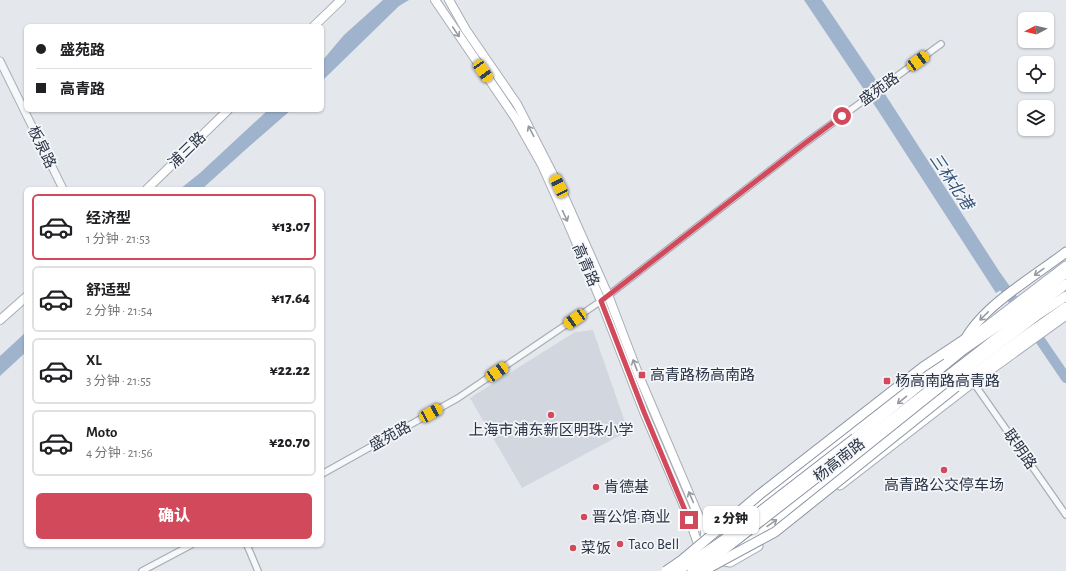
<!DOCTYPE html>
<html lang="zh">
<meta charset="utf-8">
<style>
:root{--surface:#fff;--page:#f6f6f6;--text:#202124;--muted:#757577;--line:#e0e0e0;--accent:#d1495b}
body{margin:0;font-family:"Alegreya Sans","Noto Sans SC",sans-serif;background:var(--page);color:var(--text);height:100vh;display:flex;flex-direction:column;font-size:15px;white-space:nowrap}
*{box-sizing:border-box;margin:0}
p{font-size:13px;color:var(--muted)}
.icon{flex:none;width:22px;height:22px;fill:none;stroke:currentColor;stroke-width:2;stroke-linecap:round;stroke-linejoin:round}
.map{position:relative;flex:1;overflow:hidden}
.panel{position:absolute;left:24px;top:187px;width:300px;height:360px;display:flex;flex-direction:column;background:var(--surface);border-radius:6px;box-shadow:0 1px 3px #0004}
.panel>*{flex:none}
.banner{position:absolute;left:24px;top:24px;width:300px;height:88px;border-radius:6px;box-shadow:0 1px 3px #0004;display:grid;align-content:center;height:88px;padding:0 12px;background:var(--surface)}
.needle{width:26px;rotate:263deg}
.controls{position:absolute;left:1018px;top:12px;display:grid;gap:8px}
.controls a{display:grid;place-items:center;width:36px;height:36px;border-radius:6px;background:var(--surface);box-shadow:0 1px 3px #0004;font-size:20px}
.end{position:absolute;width:18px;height:18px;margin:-9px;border:5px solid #d1495b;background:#fff;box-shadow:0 0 0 2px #fff}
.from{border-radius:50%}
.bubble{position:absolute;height:28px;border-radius:6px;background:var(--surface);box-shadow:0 1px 3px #0004;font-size:13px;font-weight:800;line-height:28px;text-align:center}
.car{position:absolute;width:12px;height:24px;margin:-12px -6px;border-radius:5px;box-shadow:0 0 3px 1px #0007;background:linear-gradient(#f5c518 24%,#345 0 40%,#f5c518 0 76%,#345 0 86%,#f5c518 0)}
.banner b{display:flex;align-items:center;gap:14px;height:38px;font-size:15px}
.banner b+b{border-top:1px solid var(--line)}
.banner i{width:10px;height:10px;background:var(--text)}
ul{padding:7px 0 0;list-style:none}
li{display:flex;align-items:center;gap:12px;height:66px;margin:0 8px 6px;padding:0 4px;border:2px solid var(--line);border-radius:6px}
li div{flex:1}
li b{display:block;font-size:15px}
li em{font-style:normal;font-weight:800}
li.active{border-color:var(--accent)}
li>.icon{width:36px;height:36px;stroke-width:1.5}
.primary-button{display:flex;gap:8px;margin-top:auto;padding:8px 12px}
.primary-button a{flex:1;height:46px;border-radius:6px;background:var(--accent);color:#fff;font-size:16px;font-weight:800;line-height:46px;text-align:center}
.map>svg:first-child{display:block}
.built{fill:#d2d6de}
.water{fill:#9fb4cc}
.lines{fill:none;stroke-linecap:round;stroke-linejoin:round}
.river{stroke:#9fb4cc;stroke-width:10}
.minor-casing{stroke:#a9aeb7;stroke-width:8}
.tertiary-casing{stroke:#a9aeb7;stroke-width:9}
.secondary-casing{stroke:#a9aeb7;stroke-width:10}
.primary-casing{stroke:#a3abb8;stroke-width:11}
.trunk-casing{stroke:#8b94a3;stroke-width:11}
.minor{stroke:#f7f8fa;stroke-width:5.5}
.tertiary{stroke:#f7f8fa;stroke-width:7}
.secondary{stroke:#fff;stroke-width:8}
.primary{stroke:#fff;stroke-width:9}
.trunk{stroke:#fff;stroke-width:9}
.trunk-bridge-casing{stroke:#8b94a3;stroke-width:11;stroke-linecap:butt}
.trunk-bridge{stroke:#fff;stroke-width:9}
.oneway{stroke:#959aa2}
.route{stroke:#d1495b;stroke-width:5}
.poi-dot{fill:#d1495b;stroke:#f4f6f9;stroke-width:1.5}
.labels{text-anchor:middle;stroke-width:3.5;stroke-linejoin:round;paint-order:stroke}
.street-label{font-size:15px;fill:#2b3445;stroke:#f4f6f9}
.poi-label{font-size:15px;fill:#2b3445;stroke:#f4f6f9;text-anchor:start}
.water-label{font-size:16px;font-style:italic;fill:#34527a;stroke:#f4f6f9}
</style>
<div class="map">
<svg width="1066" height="571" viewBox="0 0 1066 571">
<rect width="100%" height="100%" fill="#e4e7ec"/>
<polygon class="built" points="593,330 628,431 522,488 470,398 575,332"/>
<g class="water">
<polygon points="383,0 409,0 399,6 322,81 322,61 344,35"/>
<polygon points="804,0 822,0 874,77 1008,285 996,293 879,112"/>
<polygon points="268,110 291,110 244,151 202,189 180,189 200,173"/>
<polygon points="26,332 26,352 0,376 0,356"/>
</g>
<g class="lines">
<g class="river">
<polyline points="997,277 1021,311"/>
<polyline points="1032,328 1066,378"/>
</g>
<defs>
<g id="minor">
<polyline points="973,382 1066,515"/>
<polyline points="322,474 458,398 601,301 804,144 941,44"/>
<polyline points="247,545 258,571"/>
<polyline points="142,571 191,545"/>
</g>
<polyline id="tertiary" points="0,61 63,189"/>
<g id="secondary">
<polyline points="435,0 516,119 542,165 568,223 601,301 644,412 687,513 701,552"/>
<polyline points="449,0 466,30 517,104 564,196 608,295 639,376 708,538"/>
<polyline points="314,26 341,0"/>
<polyline points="147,189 228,110"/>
<polyline points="0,320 26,297"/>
</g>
<g id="primary">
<polyline points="840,485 973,382 1066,315"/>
<polyline points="703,545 706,533 730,514"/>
<polyline points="724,554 772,524 974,363 1039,314 1066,296"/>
<polyline points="707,557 709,543 921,374 939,363 1066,266"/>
<polyline points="719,560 730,562 758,546"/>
</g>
<g id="trunk">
<path d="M962,346C978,308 1034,277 1066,252"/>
<polyline points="941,355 965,339"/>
<polyline points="956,387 1022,338 1066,307"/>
<polyline points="855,438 963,350 1009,318 1066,273"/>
<polyline points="860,444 1066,284"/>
</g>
</defs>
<use href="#minor" class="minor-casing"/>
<use href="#tertiary" class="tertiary-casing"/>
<use href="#secondary" class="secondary-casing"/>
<use href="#primary" class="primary-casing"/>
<use href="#trunk" class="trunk-casing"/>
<use href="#minor" class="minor"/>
<use href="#tertiary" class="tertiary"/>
<use href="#secondary" class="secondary"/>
<use href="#primary" class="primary"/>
<use href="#trunk" class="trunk"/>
<defs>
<g id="trunk-bridge">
<polyline points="666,571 682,560 759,495 923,367 941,355"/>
<polyline points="678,571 722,541 855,438"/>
<polyline points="692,571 725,549 860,444"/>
<polyline points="703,571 775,532 956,387"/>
</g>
</defs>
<use href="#trunk-bridge" class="trunk-bridge-casing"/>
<use href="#trunk-bridge" class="trunk-bridge"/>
</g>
<defs><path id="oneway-shaft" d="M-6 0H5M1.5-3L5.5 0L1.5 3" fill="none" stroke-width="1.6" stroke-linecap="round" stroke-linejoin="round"/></defs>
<g class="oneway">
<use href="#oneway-shaft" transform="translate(456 32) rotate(56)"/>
<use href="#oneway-shaft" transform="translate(531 131) rotate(-118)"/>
<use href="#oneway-shaft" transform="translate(565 216) rotate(65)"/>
<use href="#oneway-shaft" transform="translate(1039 272) rotate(144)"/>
<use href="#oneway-shaft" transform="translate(984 316) rotate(135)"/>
<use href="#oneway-shaft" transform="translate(635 365) rotate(-111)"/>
<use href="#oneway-shaft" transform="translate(902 400) rotate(141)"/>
<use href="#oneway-shaft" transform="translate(691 497) rotate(-113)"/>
<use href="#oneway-shaft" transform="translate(772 523) rotate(-35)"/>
</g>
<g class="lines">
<polyline class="route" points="689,520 644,412 601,301 804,144 842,116"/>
</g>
<g class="poi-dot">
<rect x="638" y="371" width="8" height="8" rx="2"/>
<rect x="883" y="377" width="8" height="8" rx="2"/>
<circle cx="551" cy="415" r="4"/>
<circle cx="944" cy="470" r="4"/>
<circle cx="596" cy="487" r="4"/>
<circle cx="584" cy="517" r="4"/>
<circle cx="620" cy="544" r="4"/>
<circle cx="573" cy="548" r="4"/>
</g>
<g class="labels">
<g class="street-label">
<text transform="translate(879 89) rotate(-36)" y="5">盛苑路</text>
<text transform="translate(42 147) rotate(64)" y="5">板泉路</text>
<text transform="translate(187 150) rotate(-44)" y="5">浦三路</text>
<text transform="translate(586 265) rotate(67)" y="5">高青路</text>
<text transform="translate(390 436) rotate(-29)" y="5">盛苑路</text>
<text transform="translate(1020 449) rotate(55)" y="5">联明路</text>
<text transform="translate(839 460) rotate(-38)" y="5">杨高南路</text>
</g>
<g class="poi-label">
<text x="650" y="380">高青路杨高南路</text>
<text x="895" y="386">杨高南路高青路</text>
<text x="551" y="435" text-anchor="middle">上海市浦东新区明珠小学</text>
<text x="944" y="490" text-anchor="middle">高青路公交停车场</text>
<text x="604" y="492">肯德基</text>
<text x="592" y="522">晋公馆·商业</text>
<text x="628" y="549">Taco Bell</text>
<text x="581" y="553">菜饭</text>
</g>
<g class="water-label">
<text transform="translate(952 181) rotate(56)" y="6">三林北港</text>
</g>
</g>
</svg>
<div class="controls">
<a><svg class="needle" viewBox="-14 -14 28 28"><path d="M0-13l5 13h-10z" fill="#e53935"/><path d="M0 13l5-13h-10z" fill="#757577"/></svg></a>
<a><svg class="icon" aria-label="locate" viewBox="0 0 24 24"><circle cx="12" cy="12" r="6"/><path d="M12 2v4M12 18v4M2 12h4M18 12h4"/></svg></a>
<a><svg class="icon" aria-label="layers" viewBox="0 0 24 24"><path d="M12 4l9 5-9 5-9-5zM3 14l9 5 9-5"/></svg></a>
</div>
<i class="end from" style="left:842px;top:116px"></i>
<i class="end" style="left:689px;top:520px"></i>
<div class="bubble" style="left:703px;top:506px;width:56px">2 分钟</div>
<i class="car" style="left:918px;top:61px;rotate:54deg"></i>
<i class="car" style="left:483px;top:71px;rotate:145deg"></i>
<i class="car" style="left:559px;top:186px;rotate:334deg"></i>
<i class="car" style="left:575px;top:319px;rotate:236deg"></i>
<i class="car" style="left:497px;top:372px;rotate:56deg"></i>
<i class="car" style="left:431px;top:413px;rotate:61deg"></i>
<div class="banner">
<b><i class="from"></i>盛苑路</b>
<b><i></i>高青路</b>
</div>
<section class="panel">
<ul>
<li class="active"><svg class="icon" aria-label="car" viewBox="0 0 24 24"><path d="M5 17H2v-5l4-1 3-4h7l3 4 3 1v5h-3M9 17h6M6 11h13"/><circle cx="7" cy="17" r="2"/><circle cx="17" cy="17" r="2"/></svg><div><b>经济型</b><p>1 分钟 · 21:53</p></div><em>¥13.07</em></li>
<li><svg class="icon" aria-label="car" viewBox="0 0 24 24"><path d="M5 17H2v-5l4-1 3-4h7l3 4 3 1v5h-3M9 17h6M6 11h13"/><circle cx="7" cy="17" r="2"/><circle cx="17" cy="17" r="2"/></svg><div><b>舒适型</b><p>2 分钟 · 21:54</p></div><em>¥17.64</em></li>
<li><svg class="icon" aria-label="car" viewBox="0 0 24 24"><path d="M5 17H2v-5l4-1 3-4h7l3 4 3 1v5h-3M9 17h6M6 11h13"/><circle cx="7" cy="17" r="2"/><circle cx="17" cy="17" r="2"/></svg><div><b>XL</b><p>3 分钟 · 21:55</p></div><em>¥22.22</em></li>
<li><svg class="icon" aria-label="car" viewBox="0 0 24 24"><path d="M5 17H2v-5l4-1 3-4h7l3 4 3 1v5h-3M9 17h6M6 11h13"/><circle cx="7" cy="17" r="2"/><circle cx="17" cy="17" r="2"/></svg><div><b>Moto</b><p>4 分钟 · 21:56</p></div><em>¥20.70</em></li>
</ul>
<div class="primary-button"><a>确认</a></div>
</section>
</div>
